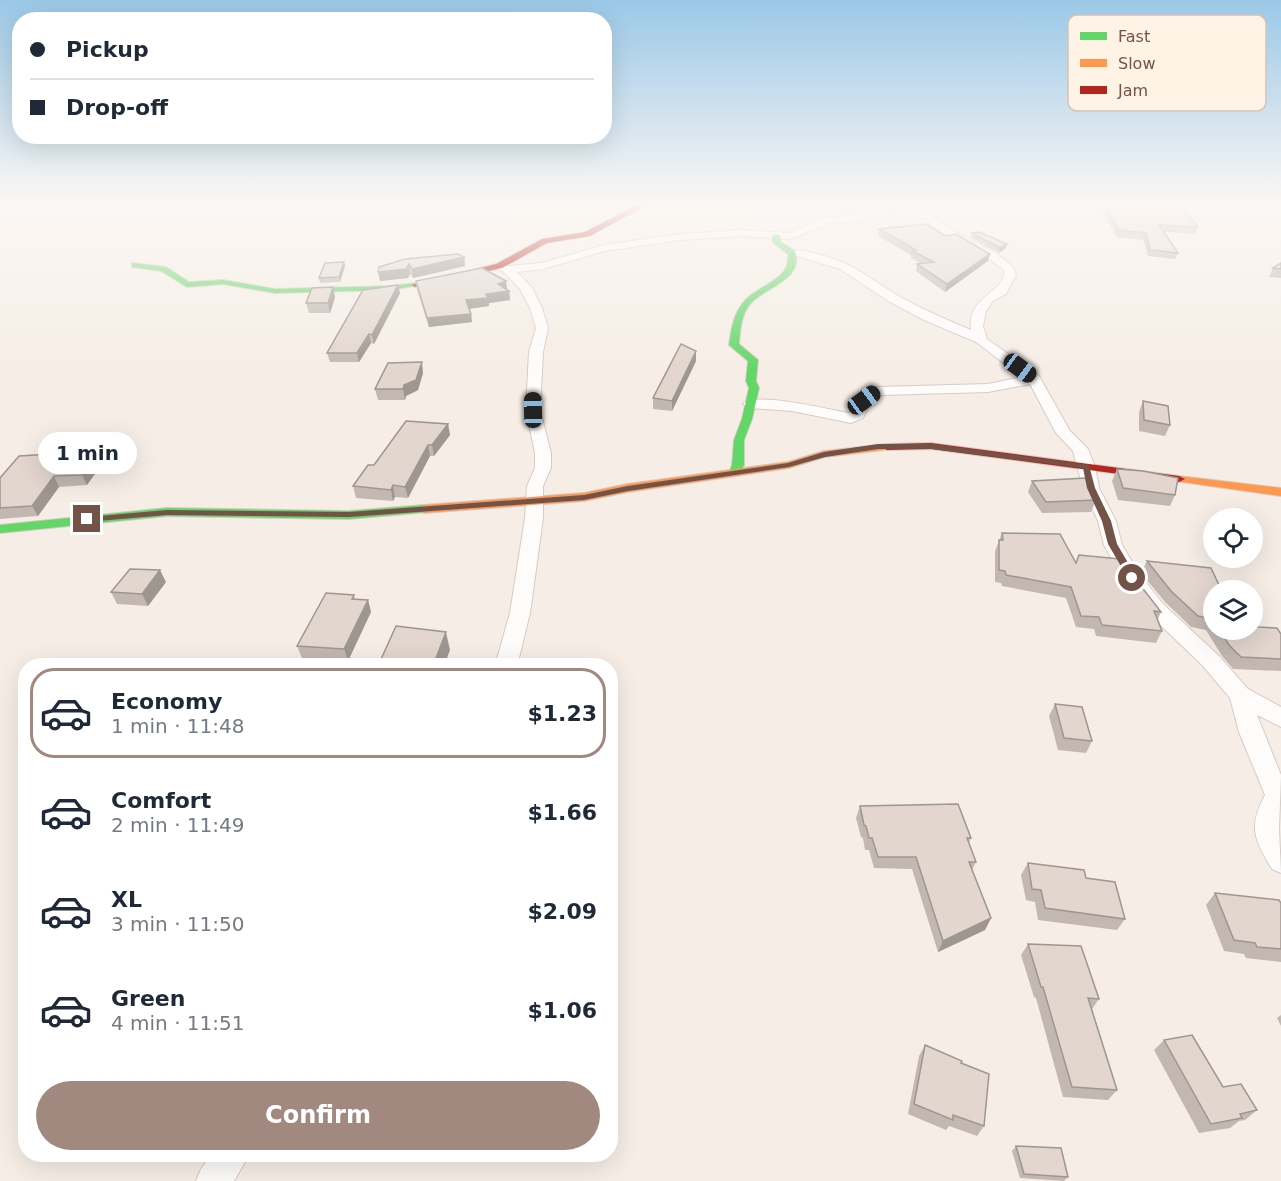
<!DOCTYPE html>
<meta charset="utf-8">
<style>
:root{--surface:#fff;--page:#f6f6f7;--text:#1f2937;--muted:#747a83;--line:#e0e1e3;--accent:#a1897f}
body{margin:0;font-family:"DejaVu Sans",sans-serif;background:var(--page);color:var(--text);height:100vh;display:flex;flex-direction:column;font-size:22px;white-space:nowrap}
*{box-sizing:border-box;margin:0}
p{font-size:20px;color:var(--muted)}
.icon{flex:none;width:33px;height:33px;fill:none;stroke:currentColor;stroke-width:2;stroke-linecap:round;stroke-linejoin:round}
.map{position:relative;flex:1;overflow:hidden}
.sheet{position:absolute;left:18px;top:658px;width:600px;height:504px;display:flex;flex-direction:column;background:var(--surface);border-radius:24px;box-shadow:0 6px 24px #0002}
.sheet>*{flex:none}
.top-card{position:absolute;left:12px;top:12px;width:600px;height:132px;border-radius:24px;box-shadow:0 6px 24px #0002;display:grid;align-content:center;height:132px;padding:0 18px;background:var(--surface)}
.buttons{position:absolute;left:1203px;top:508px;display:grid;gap:12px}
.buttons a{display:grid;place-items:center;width:60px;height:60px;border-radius:50%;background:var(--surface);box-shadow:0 6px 24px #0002;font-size:30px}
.end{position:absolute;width:27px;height:27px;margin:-14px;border:8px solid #735247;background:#fff;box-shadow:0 0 0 3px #fff}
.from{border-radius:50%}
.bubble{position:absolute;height:42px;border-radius:21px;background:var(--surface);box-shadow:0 6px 24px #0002;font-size:20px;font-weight:800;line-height:42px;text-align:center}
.car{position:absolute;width:18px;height:36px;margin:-18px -9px;border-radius:8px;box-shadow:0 0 4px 2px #0007;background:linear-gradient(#222 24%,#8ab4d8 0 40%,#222 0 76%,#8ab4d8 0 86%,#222 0)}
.top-card b{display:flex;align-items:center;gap:21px;height:57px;font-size:22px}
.top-card b+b{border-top:2px solid var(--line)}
.top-card i{width:15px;height:15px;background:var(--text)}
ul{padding:10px 0 0;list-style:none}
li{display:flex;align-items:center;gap:18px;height:90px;margin:0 12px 9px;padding:0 6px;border:3px solid transparent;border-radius:24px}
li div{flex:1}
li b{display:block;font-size:22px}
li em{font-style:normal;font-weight:800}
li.selected{border-color:var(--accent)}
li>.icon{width:54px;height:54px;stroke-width:1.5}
.button{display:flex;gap:12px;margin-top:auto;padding:12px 18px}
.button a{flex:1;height:69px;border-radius:36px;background:var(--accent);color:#fff;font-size:24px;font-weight:800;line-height:69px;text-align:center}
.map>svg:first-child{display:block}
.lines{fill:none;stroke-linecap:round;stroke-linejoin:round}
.street-casing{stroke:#d7cbc4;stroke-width:2}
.fast-casing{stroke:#d6cac3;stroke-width:2}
.slow-casing{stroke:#d6cac3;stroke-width:2}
.jam-casing{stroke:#d6cac3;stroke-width:2}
.path{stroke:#d7ccc9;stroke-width:2;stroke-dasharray:1 2;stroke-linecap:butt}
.street{fill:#fefcfb;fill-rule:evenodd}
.fast{fill:#63d668;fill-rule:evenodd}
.slow{fill:#ff974d;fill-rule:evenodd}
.jam{fill:#b3261e;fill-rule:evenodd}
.wall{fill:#c2b8b1}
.shaded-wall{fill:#9e9690}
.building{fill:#e2d6ce;stroke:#9e9690;stroke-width:1.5}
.route{fill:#735247}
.key{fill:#fff3e6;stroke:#d5c3b6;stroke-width:1.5}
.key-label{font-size:16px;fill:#735247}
</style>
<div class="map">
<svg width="1281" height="1181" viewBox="0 0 1281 1181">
<rect width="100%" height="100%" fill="#f6eee6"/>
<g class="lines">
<defs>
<g id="street">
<path d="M887,204H917L948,228L997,254L1013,267L1016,275L1006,294L993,301L986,311L983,326L987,339L1039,376L1070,431L1088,449L1095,467L1099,488L1116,521L1122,545L1140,575L1163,604L1219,656L1248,689L1281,707V727L1257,715L1281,775L1279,829L1281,873L1272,869C1254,840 1248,826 1265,795L1239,732L1230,698L1203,666L1149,614L1122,578L1104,545L1098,521L1083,488L1073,451L1056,433L1030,384L988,392L882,395L870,402L863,418L851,423L792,411L750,408L743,404C754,391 831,410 849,413L859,397L878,387L988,384L1022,377L976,342L924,320L890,302L840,269L787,253C796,245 836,259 848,265C869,275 887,291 908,301C928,312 949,321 971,330C966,295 1007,293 1004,270C973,245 934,233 906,204L857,221L830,223L790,239L742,236L680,240L605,251L543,269L517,272L532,288L542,308L548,328L543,352L540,410L551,453V468L543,486V518L530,613L517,666H495L510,613L525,518L527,486L535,468V453L526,410L529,352L536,328L530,308L520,289L504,272L497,269V265L509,266L542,263L604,245L680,234L742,230L789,233L824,218L855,215Z"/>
<polygon points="211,1155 249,1155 234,1181 196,1181 201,1169"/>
</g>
<g id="fast">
<path d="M776,234L780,236L781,242L795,251C804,280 765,287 750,304C741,315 740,331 739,344L758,360L756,381L759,388L752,419L744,440V465L739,475L735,476L729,473L732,465L734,440L742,419L749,388L746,381L748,361L729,345C731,331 733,316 742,304C755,285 791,282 788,254L773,243L772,236Z"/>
<polygon points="132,263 166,267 189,282 223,280 275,289 391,286 415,283 419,285 391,290 275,293 223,284 187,287 161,271 132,267"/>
<polygon points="424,505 428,506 430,509 428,512 349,519 167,516 0,533 0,525 167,508 349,511"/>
</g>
<g id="slow">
<polygon points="887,444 891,445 891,449 825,457 789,468 628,492 584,501 424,513 418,509 424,505 584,493 628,484 788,462 824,451"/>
<polygon points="1179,476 1281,488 1281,496 1175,481 1173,479 1175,477"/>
</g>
<g id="jam">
<polygon points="639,204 648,204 590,236 547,243 502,268 415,287 411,285 496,264 542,239 585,232"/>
<polygon points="931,443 1179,476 1185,479 1179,482 931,449 887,450 882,447 887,444"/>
</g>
</defs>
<use href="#street" class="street-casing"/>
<use href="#fast" class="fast-casing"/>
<use href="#slow" class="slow-casing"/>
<use href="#jam" class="jam-casing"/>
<polyline class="path" points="769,204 770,221"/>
<use href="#street" class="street"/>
<use href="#fast" class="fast"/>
<use href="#slow" class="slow"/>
<use href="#jam" class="jam"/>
</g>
<g class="wall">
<polygon points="1098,204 1178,204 1198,227 1195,234 1164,232 1178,253 1175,259 1148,256 1143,240 1117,237"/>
<polygon points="879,229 945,236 990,254 988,261 945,292 916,271 917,264 922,264 911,258 911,255 878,236"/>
<polygon points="972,233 1006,248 999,253 971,238"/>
<polygon points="464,257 465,266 413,278 410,274 408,278 380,281 379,267"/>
<polygon points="344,262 345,266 340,282 320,283 319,278"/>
<polygon points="1281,263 1281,278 1269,277 1273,268"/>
<polygon points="416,281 506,281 507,290 509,291 510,300 489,303 489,306 469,309 471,314 472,322 429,327 417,290"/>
<polygon points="333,287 335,297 330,313 309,313 306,303"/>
<polygon points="400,293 374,344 371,343 359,362 330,362 327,353"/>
<polygon points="696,361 672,411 653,409 653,398"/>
<polygon points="423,373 418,390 406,396 405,400 378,400 375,389"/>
<polygon points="1143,401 1170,425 1165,436 1139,431 1139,412"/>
<polygon points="448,424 450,435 434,456 430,456 408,498 395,497 393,501 356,498 353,486 374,465"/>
<polygon points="104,461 87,485 59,487 38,516 0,519 0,478"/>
<polygon points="1117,469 1175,495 1170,506 1118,500 1112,481"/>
<polygon points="1032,481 1096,500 1091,512 1042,513 1028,492"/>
<polygon points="1002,533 1076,563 1161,612 1158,619 1162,631 1156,643 1096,636 1094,629 1076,627 1066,598 1002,586 1001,583 995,582 995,551"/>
<polygon points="1147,561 1214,591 1214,630 1252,630 1258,627 1281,634 1281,671 1233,669 1222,656 1206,630 1191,627 1165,602 1141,573"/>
<polygon points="166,582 148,606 117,604 111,592"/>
<polygon points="354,595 355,599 368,600 371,612 348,661 302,658 297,646"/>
<polygon points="1055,704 1092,741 1086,753 1058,750 1049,716"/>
<polygon points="860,806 971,838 969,842 976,862 972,870 991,918 985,930 938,952 912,869 874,868 869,850 865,850 863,838 861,837 856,818"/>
<polygon points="1028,863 1125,919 1117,930 1038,920 1035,902 1026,900 1021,875"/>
<polygon points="1215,893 1281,903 1281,962 1246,958 1244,954 1224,951 1206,905"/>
<polygon points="1028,944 1099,999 1092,1009 1117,1090 1108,1100 1063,1097 1036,998 1034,997 1021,955"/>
<polygon points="1281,1015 1281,1026 1277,1018"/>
<polygon points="1164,1040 1223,1087 1257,1110 1245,1120 1239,1121 1230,1128 1199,1133 1154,1050"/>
<polygon points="925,1045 961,1063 984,1126 977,1136 949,1126 946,1130 908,1114 919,1056"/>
<polygon points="1016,1146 1068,1177 1064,1181 1020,1178 1012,1151"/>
</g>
<g class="shaded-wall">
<polygon points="1007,244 1006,248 999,253 1000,248"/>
<polygon points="990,254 988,261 945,292 947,284"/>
<polygon points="464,257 465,266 413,278 412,269"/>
<polygon points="344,262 345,266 340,282 339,277"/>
<polygon points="409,264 410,274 408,278 380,281 378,272"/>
<polygon points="506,281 507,289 499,292 498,284"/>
<polygon points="398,285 400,293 374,344 372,335"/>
<polygon points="333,287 335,297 330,313 328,303"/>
<polygon points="509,291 510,300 489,303 489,306 467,309 466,300 486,294"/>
<polygon points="471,314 472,322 429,327 427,318"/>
<polygon points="369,334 371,343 359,362 357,353"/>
<polygon points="696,351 696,361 672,411 672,401"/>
<polygon points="422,362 423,373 418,390 406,396 405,400 403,389 404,385"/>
<polygon points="448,424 450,435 434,456 432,445"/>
<polygon points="428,445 430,456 408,498 405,487"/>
<polygon points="99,451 104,461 87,485 82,475"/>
<polygon points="54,476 59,487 38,516 32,506"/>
<polygon points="393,485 395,497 393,501 391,490"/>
<polygon points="160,570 166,582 148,606 142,594"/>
<polygon points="368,600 371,612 348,661 344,649"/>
<polygon points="446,632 450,650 444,666 433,666"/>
<polygon points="991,918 985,930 938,952 943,941"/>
</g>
<g class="building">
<polygon points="1104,204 1178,204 1198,227 1159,225 1178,253 1150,250 1146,233 1119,230"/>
<polygon points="926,224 945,236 956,234 990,254 947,284 917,264 934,262 912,251 916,250 879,229"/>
<polygon points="979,232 1007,244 1000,248 972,233"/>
<polygon points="458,254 464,257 412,269 409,264 406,269 378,272 379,267 405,259"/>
<polygon points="344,262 339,277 319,278 325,263"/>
<polygon points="1281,263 1281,269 1273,268"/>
<polygon points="482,268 506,281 498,284 509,291 486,294 488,298 466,300 471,314 427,318 416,281"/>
<polygon points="398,285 372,335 369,334 357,353 327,353 363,290"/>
<polygon points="333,287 328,303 306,303 312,288"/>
<polygon points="681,344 696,351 672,401 653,398"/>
<polygon points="422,362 416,380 404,385 403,389 375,389 388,363"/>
<polygon points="1143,401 1168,406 1170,425 1144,420"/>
<polygon points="406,421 448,424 432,445 428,445 405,487 393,485 391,490 353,486 368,465 374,465"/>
<polygon points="99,451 82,475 54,476 32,506 0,508 0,478 19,456"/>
<polygon points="1117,469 1143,471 1178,478 1175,495 1123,488"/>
<polygon points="1086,478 1096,500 1046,502 1032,481"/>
<polygon points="1002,533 1060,534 1076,563 1079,555 1120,559 1161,612 1154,611 1162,631 1102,625 1099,617 1081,616 1071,587 1006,575 1005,571 999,570 999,540 1003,540"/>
<polygon points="1147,561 1211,568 1219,585 1242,588 1243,591 1214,591 1214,620 1213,619 1198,616 1171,591"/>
<polygon points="130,569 160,570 142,594 111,592"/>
<polygon points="326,593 354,595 352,599 368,600 344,649 297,646"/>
<polygon points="1252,615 1258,627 1277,628 1281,634 1281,659 1241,657 1229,645 1220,630 1252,630"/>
<polygon points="396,626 446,632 433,666 378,666"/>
<polygon points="1055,704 1082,707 1092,741 1064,738"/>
<polygon points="958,804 971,838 967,838 976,862 969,862 991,918 943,941 916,857 878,857 872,838 869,838 866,826 864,825 860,806"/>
<polygon points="1028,863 1084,870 1086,878 1115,882 1125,919 1045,908 1041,890 1032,889"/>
<polygon points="1215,893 1279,900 1281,903 1281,949 1257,947 1255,943 1234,940"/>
<polygon points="1028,944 1081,946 1099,999 1088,998 1117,1090 1072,1087 1043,987 1041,987"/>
<polygon points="1192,1035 1223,1087 1241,1084 1257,1110 1240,1114 1242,1118 1211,1124 1164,1040"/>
<polygon points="925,1045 962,1061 961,1063 989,1074 984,1126 953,1115 953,1120 914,1104"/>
<polygon points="1016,1146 1061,1148 1068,1177 1024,1174"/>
</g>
<linearGradient id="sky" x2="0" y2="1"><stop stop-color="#9bc8e7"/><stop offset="0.55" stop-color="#fbf7f4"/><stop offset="1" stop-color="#fbf7f4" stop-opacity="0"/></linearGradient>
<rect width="1281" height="370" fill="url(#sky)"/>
<polygon class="route" points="878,444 932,444 1089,465 1095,488 1111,521 1117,544 1137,578 1129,580 1108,544 1102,521 1087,488 1083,468 932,449 878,449 825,457 789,467 628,491 584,500 349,517 167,515 87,522 83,519 87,517 167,510 349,512 584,495 628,486 788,463 824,452"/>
<rect x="1068" y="15" width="198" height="96" rx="9" class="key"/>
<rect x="1080" y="32" width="27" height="8" fill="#63d668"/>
<rect x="1080" y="59" width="27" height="8" fill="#ff974d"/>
<rect x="1080" y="86" width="27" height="8" fill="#b3261e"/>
<g class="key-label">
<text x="1118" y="42">Fast</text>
<text x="1118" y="69">Slow</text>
<text x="1118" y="96">Jam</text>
</g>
</svg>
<div class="buttons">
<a><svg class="icon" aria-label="locate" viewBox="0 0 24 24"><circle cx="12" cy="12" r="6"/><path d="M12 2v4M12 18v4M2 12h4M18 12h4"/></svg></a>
<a><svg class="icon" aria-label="layers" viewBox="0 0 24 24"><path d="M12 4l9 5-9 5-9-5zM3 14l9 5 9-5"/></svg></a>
</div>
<i class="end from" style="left:1132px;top:578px"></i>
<i class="end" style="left:87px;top:519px"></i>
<div class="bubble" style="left:38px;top:432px;width:99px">1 min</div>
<i class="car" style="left:1020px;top:368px;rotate:126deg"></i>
<i class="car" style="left:864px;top:400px;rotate:54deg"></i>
<i class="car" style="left:533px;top:410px;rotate:359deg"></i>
<div class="top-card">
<b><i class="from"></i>Pickup</b>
<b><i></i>Drop-off</b>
</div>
<section class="sheet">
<ul>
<li class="selected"><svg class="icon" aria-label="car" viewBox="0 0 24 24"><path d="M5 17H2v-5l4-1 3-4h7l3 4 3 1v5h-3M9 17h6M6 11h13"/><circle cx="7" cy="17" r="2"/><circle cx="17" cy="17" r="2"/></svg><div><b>Economy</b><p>1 min · 11:48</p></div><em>$1.23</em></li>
<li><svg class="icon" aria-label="car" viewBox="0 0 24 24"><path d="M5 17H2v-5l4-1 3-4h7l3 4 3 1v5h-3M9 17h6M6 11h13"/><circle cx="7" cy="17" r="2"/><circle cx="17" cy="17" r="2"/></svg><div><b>Comfort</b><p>2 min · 11:49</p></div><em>$1.66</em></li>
<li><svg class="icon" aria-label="car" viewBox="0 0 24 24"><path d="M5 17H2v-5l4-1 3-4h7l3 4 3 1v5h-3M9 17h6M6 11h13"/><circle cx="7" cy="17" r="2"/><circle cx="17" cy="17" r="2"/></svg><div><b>XL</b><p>3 min · 11:50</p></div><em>$2.09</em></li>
<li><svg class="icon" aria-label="car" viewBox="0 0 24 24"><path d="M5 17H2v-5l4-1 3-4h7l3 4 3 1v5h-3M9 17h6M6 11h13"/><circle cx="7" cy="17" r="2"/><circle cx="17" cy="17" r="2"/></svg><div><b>Green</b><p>4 min · 11:51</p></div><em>$1.06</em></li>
</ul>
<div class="button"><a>Confirm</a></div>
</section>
</div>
